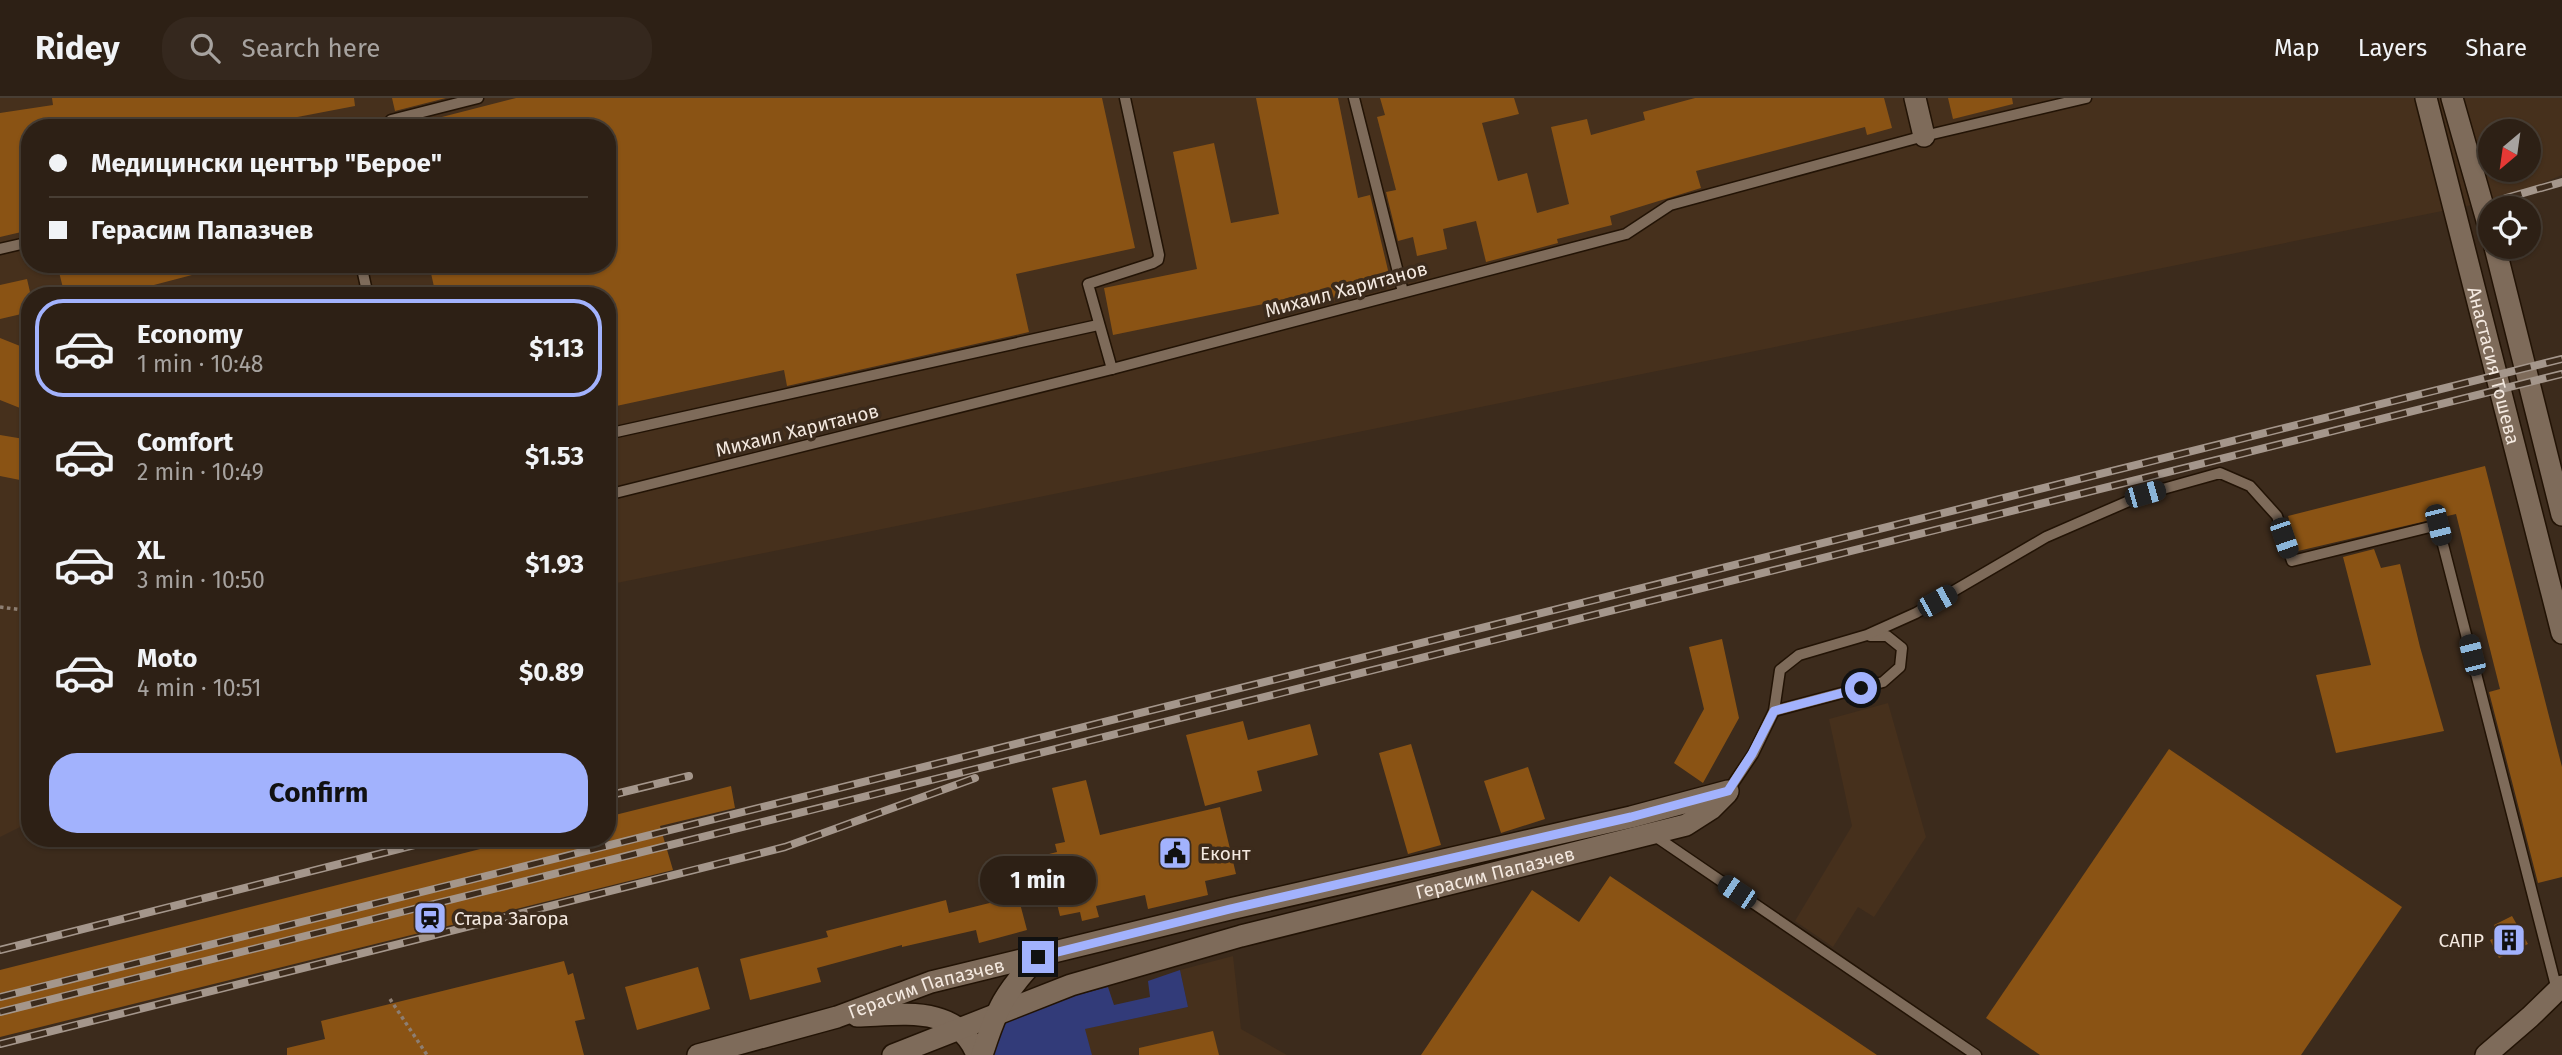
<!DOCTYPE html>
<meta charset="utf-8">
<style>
:root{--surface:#2d2015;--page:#35281e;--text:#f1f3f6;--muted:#a7a3a0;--line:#483e34;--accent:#a2b2fd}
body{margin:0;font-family:"Fira Sans",sans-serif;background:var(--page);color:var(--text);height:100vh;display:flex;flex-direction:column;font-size:26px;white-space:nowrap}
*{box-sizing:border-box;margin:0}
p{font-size:23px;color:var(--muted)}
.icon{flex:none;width:38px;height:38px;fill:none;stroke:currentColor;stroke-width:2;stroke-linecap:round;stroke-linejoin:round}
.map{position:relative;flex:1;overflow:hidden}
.sheet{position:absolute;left:21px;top:189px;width:595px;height:560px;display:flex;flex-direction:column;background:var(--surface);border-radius:28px;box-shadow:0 2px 5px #0004,0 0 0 2px var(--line)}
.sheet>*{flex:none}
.banner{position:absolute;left:21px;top:21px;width:595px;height:154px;border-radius:28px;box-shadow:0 2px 5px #0004,0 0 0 2px var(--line);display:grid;align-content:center;height:154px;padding:0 28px;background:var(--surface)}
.needle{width:46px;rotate:209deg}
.fabs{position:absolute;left:2478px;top:21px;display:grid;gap:14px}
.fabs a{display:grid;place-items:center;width:63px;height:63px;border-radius:50%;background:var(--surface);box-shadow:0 2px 5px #0004,0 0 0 2px var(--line);font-size:35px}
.end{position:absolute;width:32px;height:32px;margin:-16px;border:9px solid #a2b2fd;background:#111;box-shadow:0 0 0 4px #111}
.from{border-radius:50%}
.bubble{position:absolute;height:49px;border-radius:24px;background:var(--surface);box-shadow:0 2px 5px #0004,0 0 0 2px var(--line);font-size:23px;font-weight:700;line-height:49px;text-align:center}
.car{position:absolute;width:21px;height:42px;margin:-21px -10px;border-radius:9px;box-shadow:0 0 5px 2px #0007;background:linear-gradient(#222 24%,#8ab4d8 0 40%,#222 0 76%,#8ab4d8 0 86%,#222 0)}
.banner b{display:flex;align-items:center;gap:24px;height:66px;font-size:26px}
.banner b+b{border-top:2px solid var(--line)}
.banner i{width:18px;height:18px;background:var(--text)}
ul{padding:12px 0 0;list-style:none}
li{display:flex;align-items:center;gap:21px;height:98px;margin:0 14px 10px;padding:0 14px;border:4px solid transparent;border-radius:28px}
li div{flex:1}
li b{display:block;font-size:26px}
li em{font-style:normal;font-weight:700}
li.selected{border-color:var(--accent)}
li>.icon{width:63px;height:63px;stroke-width:1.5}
.primary-button{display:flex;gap:14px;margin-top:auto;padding:14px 28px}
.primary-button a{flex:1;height:80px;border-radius:28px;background:var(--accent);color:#111;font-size:28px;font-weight:700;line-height:80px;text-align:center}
header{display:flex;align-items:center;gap:42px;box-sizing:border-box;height:98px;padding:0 35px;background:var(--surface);border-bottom:2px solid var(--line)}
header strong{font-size:33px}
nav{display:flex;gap:38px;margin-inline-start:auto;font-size:24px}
.search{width:490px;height:63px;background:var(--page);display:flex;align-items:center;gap:18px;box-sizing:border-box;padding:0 24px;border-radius:28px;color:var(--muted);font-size:26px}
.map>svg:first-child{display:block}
.built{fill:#46301c;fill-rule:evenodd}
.green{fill:#323b79}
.building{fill:#8a5314}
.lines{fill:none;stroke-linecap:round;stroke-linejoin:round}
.service-casing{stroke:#221305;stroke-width:13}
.minor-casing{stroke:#221305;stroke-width:24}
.secondary-casing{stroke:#221305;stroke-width:24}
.path{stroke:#8d7e72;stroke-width:3.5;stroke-dasharray:3.5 3.5;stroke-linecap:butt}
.service{stroke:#7e6b5a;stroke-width:10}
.minor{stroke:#7e6b5a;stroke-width:21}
.secondary{stroke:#7e6b5a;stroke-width:21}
.rail-casing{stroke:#a4968b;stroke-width:8}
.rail{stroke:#3c2b1c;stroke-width:5;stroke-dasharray:16;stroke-linecap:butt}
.route{stroke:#a2b2fd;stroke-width:9}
.labels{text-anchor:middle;stroke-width:7;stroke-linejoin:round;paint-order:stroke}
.street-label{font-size:19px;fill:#f4e9e0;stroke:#3c2b1c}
.poi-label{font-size:19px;fill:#f4e9e0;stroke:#3c2b1c;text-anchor:start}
</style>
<header>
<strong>Ridey</strong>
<div class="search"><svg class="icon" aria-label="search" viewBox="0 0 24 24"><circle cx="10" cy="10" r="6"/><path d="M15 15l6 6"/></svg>Search here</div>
<nav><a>Map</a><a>Layers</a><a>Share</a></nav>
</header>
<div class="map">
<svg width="2562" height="957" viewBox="0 0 2562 957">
<rect width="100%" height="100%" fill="#3c2b1c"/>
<g class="built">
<path d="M0,0H2562V77L2506,100L607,487V198H30V724L0,739ZM30,30H607V166H30ZM2490,33H2529V72H2490Z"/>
<polygon points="1888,605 1926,739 1874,819 1858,809 1833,849 1795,823 1852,728 1829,621"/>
<polygon points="1233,858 1241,931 1287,957 1092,957 1084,931 1188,909 1180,872"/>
</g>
<polygon class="green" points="1180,872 1188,909 1085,931 1092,957 994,957 990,945 1000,926 1019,912 1108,889 1114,907 1150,899 1148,883"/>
<g class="building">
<polygon points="52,0 354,0 355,8 287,21 289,30 30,30 30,132 0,139 0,15 53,7"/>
<polygon points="392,0 446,0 395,13"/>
<polygon points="516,0 1102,0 1135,150 1016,176 1029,234 787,288 784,272 607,310 607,198 436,198 429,166 607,166 607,30 399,30"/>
<polygon points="1256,0 1338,0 1358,100 1370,97 1392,189 1319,206 1317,195 1113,237 1104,190 1197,171 1173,54 1214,45 1231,125 1279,116"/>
<polygon points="1380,0 1514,0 1519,16 1482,25 1498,83 1527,75 1537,115 1569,106 1551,29 1587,21 1591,37 1645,22 1643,14 1695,0 1884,0 1892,30 1867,37 1865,29 1696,73 1701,90 1610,118 1612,127 1557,141 1558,145 1486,164 1476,123 1443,131 1447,151 1417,158 1413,139 1398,143 1386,94 1396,92 1377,19 1385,17"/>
<polygon points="1948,0 2012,0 2013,6 1953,21"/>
<polygon points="57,166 210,166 211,172 112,198 65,198"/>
<polygon points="27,181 30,194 30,214 0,221 0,187"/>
<polygon points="0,240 30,252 30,314 0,302"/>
<polygon points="0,337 30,342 30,384 0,378"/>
<polygon points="2485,368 2562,669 2562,779 2538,785 2489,594 2500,591 2456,416 2298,453 2288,418"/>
<polygon points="2374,451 2381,470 2400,466 2420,549 2444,633 2336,655 2316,577 2371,567 2343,459"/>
<polygon points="1722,541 1739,620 1703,685 1674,665 1704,611 1689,549"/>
<polygon points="1243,623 1248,642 1310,626 1318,657 1257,673 1262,693 1205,708 1186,637"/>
<polygon points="1411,646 1441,747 1408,756 1379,655"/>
<polygon points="2169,651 2402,809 2301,957 2040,957 1986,920"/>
<polygon points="1528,669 1545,721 1501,735 1484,683"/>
<polygon points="1086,682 1100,737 1220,709 1236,776 1205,783 1208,797 1148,811 1145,797 1096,808 1099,819 1082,823 1080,814 1060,818 1045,757 1057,754 1055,746 1065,744 1052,690"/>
<polygon points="731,688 735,710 660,728 673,772 0,939 0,872 524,740 607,740 607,719"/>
<polygon points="1610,778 1877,957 1421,957 1532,792 1579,824"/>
<polygon points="1018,798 1027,832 979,845 976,832 902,849 902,847 817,870 821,884 750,902 740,861 828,839 826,833 946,802 949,815"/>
<polygon points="2512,818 2528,846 2499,860 2490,842 2500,838 2494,827"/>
<polygon points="564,863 568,877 573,875 585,921 575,923 584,957 287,957 287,950 325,941 321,923"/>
<polygon points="698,869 710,911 637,932 625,889"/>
<polygon points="1213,933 1219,957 1139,957 1139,950"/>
</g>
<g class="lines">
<defs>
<g id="service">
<polyline points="1354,0 1403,194"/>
<polyline points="386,30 391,22 478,0"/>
<polyline points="0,151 30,144"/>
<polyline points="361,166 368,198"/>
<polyline points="1112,271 1088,186 1153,165 1158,162 1159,157 1125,0"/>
<polyline points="607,336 1098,227"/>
<polyline points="607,397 1112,271 1626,136 1670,107 1924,38 2086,0"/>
<polyline points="1774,613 1883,584 1900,569 1902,550 1887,538 1870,538"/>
<polyline points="1728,693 1753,656 1774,613 1780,572 1799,557 1867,537 1916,515 2046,439 2145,396 2220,375 2250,388 2277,418 2292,463 2438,427 2557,892"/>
<polyline points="1652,736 1976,957"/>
</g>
<g id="minor">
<polyline points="1915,0 1924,38"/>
<path d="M857,918C902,917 958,906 977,957"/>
<path id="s1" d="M698,957L837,919L931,884L1230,811L1631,719L1728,693"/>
<path id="s2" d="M893,957L1071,887L1241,838L1686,727L1711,711L1727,695"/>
<path d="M982,957C997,910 1004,895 1038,859"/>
<polyline points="2486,957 2530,919 2562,888"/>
</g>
<g id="secondary">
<path id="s3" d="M2426,0L2562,535"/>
<polyline points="2452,0 2490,133"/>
<polyline points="2495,149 2562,417"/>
</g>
</defs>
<use href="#service" class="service-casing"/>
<use href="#minor" class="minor-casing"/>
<use href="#secondary" class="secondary-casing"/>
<g class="path">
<polyline points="0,509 30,513"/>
<polyline points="390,901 427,957"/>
</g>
<use href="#service" class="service"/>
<use href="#minor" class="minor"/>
<use href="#secondary" class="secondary"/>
<defs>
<g id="rail">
<polyline points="2506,100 2562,84"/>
<polyline points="607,698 689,678"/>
<polyline points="0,852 442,740"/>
<polyline points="0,899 2562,261"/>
<polyline points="0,914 2562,276"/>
<polyline points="0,946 785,749 975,680"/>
</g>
</defs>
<use href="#rail" class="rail-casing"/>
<use href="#rail" class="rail"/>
</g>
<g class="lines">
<polyline class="route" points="1038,859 1230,811 1631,719 1728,693 1752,656 1774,613 1861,590"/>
</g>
<defs>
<symbol id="civic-square" viewBox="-11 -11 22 22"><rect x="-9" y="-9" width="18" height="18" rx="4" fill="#a2b2fd" stroke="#3c2b1c"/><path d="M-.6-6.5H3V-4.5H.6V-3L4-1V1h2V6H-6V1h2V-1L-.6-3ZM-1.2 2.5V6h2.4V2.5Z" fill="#111"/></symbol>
<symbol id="station-square" viewBox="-11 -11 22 22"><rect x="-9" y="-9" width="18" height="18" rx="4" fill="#a2b2fd" stroke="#3c2b1c"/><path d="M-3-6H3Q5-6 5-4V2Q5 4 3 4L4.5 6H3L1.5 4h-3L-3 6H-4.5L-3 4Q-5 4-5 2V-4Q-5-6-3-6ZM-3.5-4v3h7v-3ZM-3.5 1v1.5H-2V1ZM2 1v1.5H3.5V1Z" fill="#111"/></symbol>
<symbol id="building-square" viewBox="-11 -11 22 22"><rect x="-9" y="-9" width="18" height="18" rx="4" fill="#a2b2fd" stroke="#3c2b1c"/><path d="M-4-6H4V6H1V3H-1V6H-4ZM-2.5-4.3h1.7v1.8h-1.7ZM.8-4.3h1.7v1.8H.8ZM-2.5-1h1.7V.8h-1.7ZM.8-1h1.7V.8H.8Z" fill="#111"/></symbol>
</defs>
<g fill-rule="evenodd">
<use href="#civic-square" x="1156" y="736" width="38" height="38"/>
<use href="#station-square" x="411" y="801" width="38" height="38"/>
<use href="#building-square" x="2490" y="823" width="38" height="38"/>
</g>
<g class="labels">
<g class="street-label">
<text transform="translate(1346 191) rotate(-15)" y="7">Михаил Хаританов</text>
<text dy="7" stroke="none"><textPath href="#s3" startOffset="276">Анастасия Тошева</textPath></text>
<text transform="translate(797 332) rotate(-14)" y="7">Михаил Хаританов</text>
<text dy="7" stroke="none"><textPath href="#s2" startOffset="630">Герасим Папазчев</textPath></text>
<text dy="7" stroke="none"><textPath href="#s1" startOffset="238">Герасим Папазчев</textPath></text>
</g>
<g class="poi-label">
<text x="1200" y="762">Еконт</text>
<text x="454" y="827">Стара Загора</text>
<text x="2484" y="849" text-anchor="end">САПР</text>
</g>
</g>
</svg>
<div class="fabs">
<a><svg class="needle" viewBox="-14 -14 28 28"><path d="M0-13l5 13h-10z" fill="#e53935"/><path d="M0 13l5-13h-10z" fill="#a7a3a0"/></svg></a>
<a><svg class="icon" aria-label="locate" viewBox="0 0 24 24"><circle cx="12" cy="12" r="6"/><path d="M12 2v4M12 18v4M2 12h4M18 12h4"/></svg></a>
</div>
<i class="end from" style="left:1861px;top:590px"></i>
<i class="end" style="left:1038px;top:859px"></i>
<div class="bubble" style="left:980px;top:758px;width:116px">1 min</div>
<i class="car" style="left:2145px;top:396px;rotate:74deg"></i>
<i class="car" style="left:2438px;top:427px;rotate:166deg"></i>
<i class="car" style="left:2284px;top:440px;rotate:161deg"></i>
<i class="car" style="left:1937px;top:503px;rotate:61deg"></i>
<i class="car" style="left:2472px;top:557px;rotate:346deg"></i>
<i class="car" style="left:1737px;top:794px;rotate:304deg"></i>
<div class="banner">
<b><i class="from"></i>Медицински център &quot;Берое&quot;</b>
<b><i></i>Герасим Папазчев</b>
</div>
<section class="sheet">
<ul>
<li class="selected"><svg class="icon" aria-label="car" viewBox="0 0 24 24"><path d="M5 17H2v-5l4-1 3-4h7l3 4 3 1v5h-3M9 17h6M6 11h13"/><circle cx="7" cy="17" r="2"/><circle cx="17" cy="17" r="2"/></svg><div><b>Economy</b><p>1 min · 10:48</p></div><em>$1.13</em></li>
<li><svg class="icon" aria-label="car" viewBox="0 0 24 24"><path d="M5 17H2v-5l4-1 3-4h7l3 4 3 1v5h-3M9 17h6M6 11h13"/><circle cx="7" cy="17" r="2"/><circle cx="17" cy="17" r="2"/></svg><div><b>Comfort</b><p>2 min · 10:49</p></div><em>$1.53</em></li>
<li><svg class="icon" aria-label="car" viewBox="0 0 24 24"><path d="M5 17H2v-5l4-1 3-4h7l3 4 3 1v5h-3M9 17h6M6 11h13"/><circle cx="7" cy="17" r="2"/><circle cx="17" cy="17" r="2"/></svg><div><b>XL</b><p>3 min · 10:50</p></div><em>$1.93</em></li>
<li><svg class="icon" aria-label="car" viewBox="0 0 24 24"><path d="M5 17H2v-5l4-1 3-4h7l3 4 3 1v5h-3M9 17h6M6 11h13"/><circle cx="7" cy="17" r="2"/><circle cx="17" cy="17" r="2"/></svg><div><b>Moto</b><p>4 min · 10:51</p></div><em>$0.89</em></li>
</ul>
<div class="primary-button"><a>Confirm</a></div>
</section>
</div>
